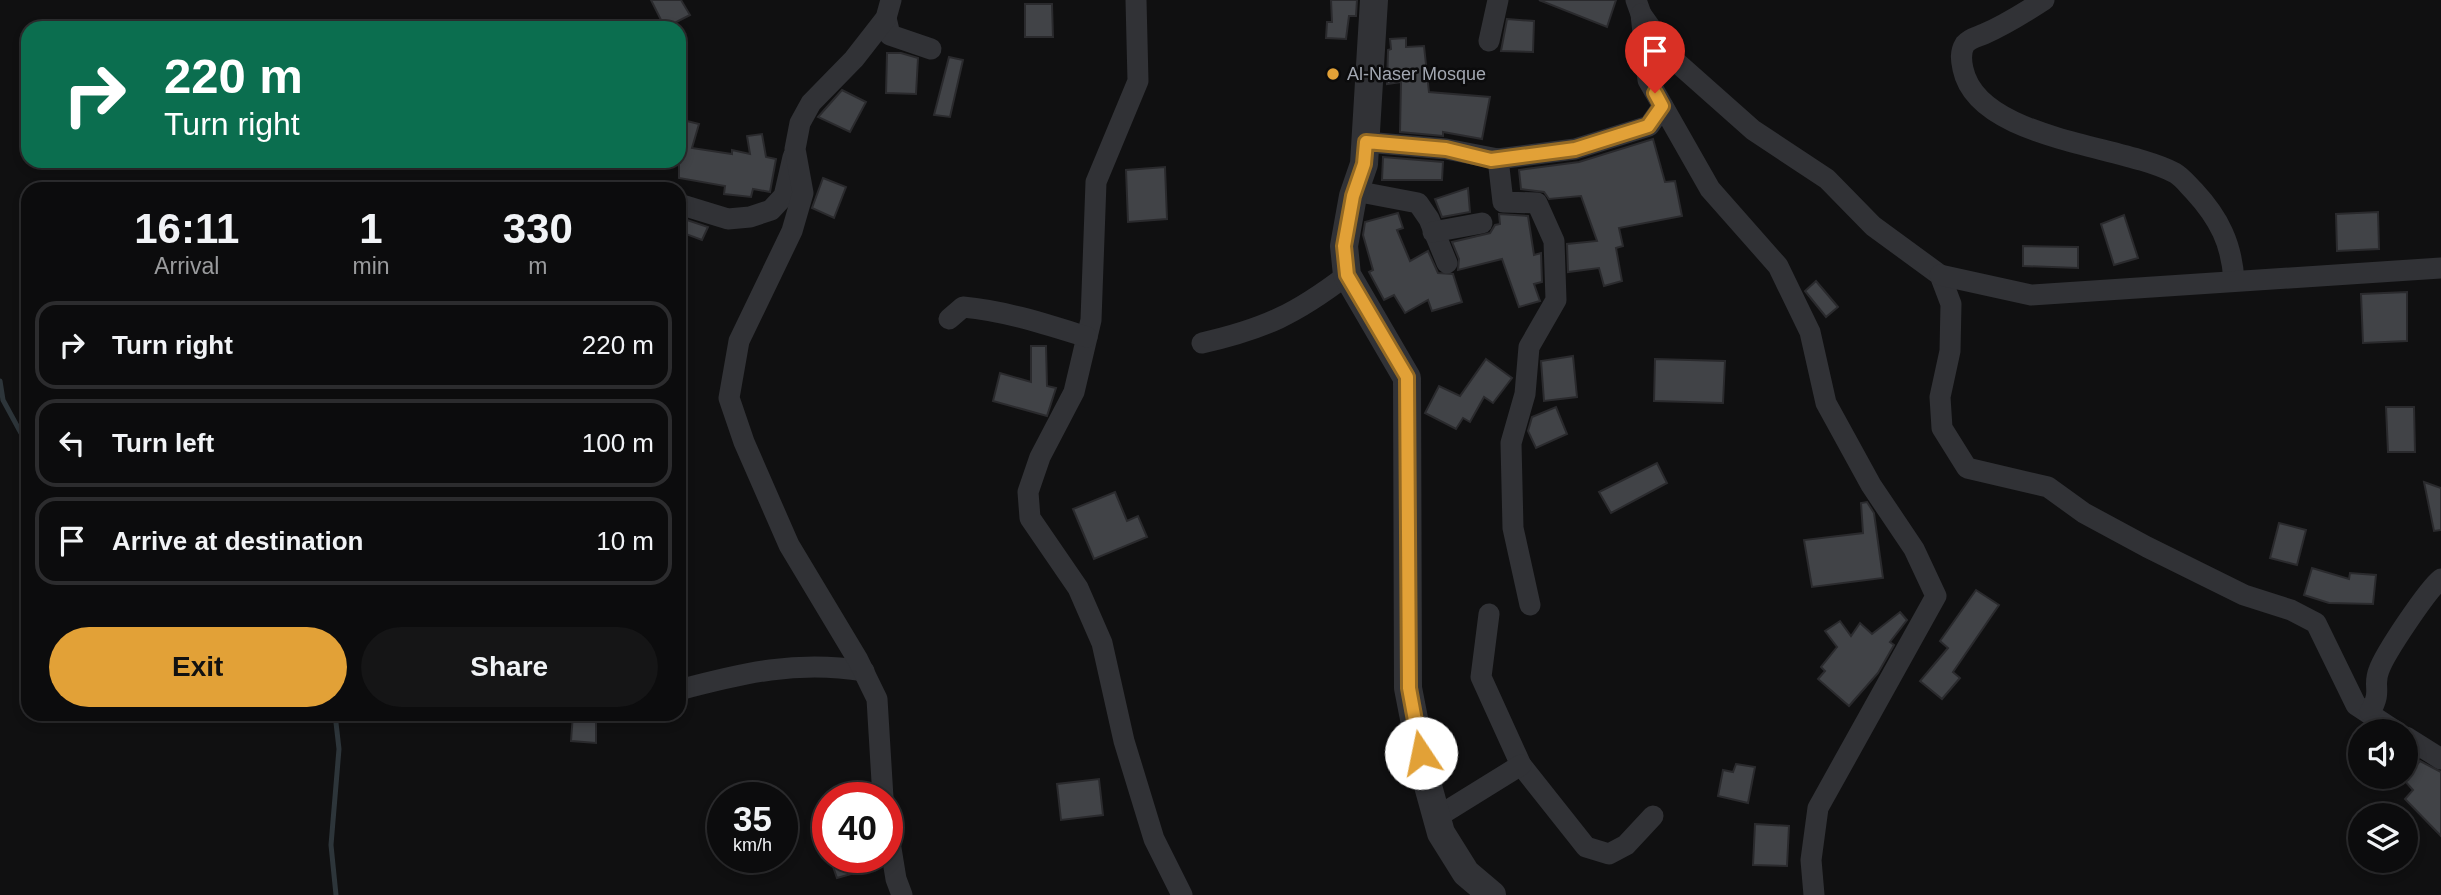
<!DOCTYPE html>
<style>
body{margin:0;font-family:Helvetica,sans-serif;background:#151516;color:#f1f3f6;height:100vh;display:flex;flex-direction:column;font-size:26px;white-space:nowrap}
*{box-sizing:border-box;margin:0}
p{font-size:23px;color:#9a9b9d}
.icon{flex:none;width:38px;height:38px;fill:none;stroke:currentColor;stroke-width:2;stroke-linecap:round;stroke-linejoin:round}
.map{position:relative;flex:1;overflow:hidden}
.side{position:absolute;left:21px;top:182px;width:665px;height:539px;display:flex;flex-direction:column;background:#0c0c0d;border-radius:21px;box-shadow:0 4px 10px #0003,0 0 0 2px #2c2c2e}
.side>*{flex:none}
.guide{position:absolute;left:21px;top:21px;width:665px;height:147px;border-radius:21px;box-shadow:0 4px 10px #0003,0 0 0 2px #2c2c2e;background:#0b6e4f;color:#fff;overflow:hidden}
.controls{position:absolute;left:2348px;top:719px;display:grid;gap:14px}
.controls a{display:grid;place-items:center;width:70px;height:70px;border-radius:50%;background:#0c0c0d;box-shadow:0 4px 10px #0003,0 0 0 2px #2c2c2e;font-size:35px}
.speed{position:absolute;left:707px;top:782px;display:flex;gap:14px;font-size:35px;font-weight:700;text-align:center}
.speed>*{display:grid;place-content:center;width:91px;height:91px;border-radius:50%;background:#0c0c0d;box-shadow:0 4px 10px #0003,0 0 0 2px #2c2c2e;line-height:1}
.speed small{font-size:18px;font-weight:400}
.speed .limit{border:10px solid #d22;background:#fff;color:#111}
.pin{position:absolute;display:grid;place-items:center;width:60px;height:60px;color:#fff;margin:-72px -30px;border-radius:50% 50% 50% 0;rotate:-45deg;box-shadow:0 0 7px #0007}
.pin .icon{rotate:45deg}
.me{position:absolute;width:77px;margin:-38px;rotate:349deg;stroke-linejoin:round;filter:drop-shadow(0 0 5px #0008)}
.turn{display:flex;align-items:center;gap:24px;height:147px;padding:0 28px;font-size:32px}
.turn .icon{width:91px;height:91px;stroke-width:2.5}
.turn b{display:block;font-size:49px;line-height:60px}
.eta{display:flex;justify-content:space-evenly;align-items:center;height:119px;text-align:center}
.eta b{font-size:42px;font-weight:800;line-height:49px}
.action{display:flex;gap:14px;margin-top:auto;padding:14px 28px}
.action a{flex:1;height:80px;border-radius:42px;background:#e2a137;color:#111;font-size:28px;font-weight:800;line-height:80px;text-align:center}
.action a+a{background:#151516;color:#f1f3f6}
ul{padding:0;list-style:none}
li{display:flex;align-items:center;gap:21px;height:88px;margin:0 14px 10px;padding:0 14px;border:4px solid #2c2c2e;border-radius:21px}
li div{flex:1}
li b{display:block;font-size:26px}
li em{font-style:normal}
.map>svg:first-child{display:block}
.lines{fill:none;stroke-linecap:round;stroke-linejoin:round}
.stream{stroke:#2d353a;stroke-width:5}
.building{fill:#414347;stroke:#2a2a2d;stroke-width:2}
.minor{stroke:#313236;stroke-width:21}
.tertiary{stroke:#313236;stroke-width:28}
.route-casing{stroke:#936924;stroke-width:18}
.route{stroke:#e2a137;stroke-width:12}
.poi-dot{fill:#e2a137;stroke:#0b0b0c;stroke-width:2.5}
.labels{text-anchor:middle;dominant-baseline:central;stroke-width:5;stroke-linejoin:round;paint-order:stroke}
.poi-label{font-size:18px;fill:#a2a7b1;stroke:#0b0b0c;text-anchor:start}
</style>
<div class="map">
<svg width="2441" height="895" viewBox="0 0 2441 895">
<rect width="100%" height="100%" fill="#101011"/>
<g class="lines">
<g class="stream">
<path d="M0,381L3,400L28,446"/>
<path d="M335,714L339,749L331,845L336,895"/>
</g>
</g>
<g class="building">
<path d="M651,0H681L690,15L665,28Z"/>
<path d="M1331,0H1357L1356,16H1349L1346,39L1326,38L1327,22H1332Z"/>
<path d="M1539,0H1616L1607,27Z"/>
<path d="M1025,4H1052L1053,37H1025Z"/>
<path d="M1507,19L1534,21L1533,52L1501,51Z"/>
<path d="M1406,38V47L1424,46L1429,92L1490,97L1482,139L1443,132V136L1400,132L1401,82L1387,84L1388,50L1391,49L1390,39Z"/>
<path d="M887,53H901L918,58L916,94L886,93Z"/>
<path d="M949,57L963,60L950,117L934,115Z"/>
<path d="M842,90L866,102L850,132L818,117Z"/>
<path d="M679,119L699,124L692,148L732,154V150L750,154L747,136L762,134L766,157L776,159L770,192L753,189L751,197L724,194L725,186L679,178Z"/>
<path d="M1653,139L1665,182L1675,181L1682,216L1619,228L1623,246L1616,248L1622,281L1604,286L1599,268L1568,272L1567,244L1597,241L1581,196L1549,199L1544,192L1521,189L1519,170L1579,162Z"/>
<path d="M1383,157L1443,162L1442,180H1382Z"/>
<path d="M1165,167L1167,219L1128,222L1126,170Z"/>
<path d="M823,178L846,187L834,218L812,208Z"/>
<path d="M1468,188L1470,212L1442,217L1435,199Z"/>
<path d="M2378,212L2379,249L2337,251L2336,214Z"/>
<path d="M1398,213L1403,228L1397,230L1410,261L1428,251L1438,273L1453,274L1462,302L1432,311L1428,300L1405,313L1394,295L1384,300L1369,272L1373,270L1363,235L1365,222Z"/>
<path d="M1499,214L1528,216L1534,255L1541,253L1542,282L1534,284L1540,301L1519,307L1502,259L1458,270L1459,259L1452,242L1490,233L1495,225L1500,224Z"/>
<path d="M2124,215L2138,258L2114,265L2101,224Z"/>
<path d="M687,220L708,227L702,240L683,233Z"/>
<path d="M2023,246L2078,247V268L2023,266Z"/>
<path d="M1816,281L1838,307L1826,317L1805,291Z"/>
<path d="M2407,292V341L2363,343L2361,294Z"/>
<path d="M1031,346H1046L1047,386L1056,388L1047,416L993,401L1000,373L1031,382Z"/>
<path d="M1573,356L1577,397L1544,401L1541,361Z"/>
<path d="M1486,359L1512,378L1493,403L1484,397L1470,422L1463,418L1456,429L1425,413L1439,386L1460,396Z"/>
<path d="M1655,359L1725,361L1723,403L1654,401Z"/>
<path d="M1556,407L1567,434L1536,448L1528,431L1532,417Z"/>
<path d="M2386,407H2414L2415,452H2388Z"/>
<path d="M1657,463L1667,483L1611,513L1599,492Z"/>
<path d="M2424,482L2441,488V530L2434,531Z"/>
<path d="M1115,492L1127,521L1138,516L1147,537L1094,559L1073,509Z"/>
<path d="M1867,502L1874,513L1883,578L1812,587L1804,540L1863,533L1861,503Z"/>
<path d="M2279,523L2306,530L2297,565L2270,558Z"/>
<path d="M2312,568L2349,579L2350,573L2376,575L2373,604L2329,603L2304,595Z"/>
<path d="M1976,590L1999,605L1953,672L1960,678L1942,699L1920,681L1948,648L1940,641Z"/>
<path d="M1900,612L1907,620L1890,642L1894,645L1878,673L1849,706L1818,679L1825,671L1821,667L1837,647L1825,631L1840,621L1851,636L1860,623L1872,634Z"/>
<path d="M573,714H596V743L571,741Z"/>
<path d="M2420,761L2441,772V836L2405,799L2413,790L2404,780Z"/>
<path d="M1736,764L1755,767L1748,803L1718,796L1723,770L1733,772Z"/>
<path d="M1099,779L1103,815L1061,820L1057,784Z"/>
<path d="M1755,824L1789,826L1787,866L1753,865Z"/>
<path d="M830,858H862L865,870L837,878Z"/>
</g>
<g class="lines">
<g class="minor">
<path d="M1136,0L1138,81L1096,182L1091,320L1074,392L1040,457L1028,492L1030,518L1078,588L1102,643L1124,741L1154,839L1182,895"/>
<path d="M1636,0L1641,14L1648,80L1710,189L1778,266L1810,332L1826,403L1871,485L1914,549L1936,596L1818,808L1811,860L1814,895"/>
<path d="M2044,0C2024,13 2005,25 1984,34C1977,37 1970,38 1965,44C1960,52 1961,60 1963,69C1978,140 2120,144 2175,173C2182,177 2188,185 2194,191C2219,218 2232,244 2234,281"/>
<path d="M1641,14L1673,59L1753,130L1827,179L1873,226L1940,275L1951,304L1950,351L1940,397L1942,428L1967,468L2048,487L2084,513L2147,547L2244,595L2291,610L2316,623L2356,705L2397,732"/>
<path d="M886,18L890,35L931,49"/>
<path d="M1489,41L1498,0"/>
<path d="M1366,142L1446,149L1498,159L1575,149L1649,126L1663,106"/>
<path d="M1498,159L1503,202L1537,203L1554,241L1556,300L1529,347L1525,394L1511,443L1513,528L1530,605"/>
<path d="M1355,191L1418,203L1429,219L1447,263"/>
<path d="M679,204L728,219L750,217L771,210L784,196L793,157"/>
<path d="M1433,232L1482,223"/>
<path d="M1940,275L2031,295L2441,268"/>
<path d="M949,319L963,307C1006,311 1045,324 1087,337"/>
<path d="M1202,343C1264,329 1296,314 1347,275"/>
<path d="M1489,614L1481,677L1521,765L1586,847L1609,854L1626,845L1653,816"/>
<path d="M679,690C743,673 797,660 864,671"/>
<path d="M2370,712C2383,690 2372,687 2379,670C2385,653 2428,589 2441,579"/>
<path d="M2406,737L2441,759"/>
<path d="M883,798L877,699L858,660L789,545L744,442L729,398L739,341L792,231L803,193L795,149L800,123L811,103L854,59L886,18L891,0"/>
<path d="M1437,817L1521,765"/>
<path d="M887,824L896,879L902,895"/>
</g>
<path class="tertiary" d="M1374,0L1364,164L1353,196L1344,246L1347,275L1407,378L1408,688L1425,775L1441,833L1466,873L1492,895"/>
</g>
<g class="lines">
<defs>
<path id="route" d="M1421,753L1409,688L1407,377L1347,275L1344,246L1353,196L1364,164L1366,142L1446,149L1491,160L1575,149L1648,126L1662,106L1655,93"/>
</defs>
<use href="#route" class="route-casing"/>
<use href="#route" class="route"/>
</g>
<circle class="poi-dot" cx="1333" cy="74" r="7"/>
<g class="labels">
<g class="poi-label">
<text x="1347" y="74">Al-Naser Mosque</text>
</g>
</g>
</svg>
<div class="controls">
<a><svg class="icon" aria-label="sound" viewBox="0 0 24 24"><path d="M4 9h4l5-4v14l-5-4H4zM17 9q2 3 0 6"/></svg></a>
<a><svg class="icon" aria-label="layers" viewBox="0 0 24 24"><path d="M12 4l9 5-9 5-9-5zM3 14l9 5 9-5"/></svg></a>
</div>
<div class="speed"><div>35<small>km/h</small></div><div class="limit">40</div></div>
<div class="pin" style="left:1655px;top:93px;background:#d93025"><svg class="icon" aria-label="arrive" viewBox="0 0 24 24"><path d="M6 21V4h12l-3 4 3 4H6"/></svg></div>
<svg class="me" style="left:1421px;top:753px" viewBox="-20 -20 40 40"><circle r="19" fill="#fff"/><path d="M0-13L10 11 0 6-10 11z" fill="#e2a137"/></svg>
<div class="guide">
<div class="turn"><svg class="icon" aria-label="right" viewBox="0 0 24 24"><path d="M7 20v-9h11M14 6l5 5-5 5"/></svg><div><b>220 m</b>Turn right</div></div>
</div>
<section class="side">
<div class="eta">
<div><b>16:11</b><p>Arrival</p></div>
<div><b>1</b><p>min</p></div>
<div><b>330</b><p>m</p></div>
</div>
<ul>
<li><svg class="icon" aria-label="right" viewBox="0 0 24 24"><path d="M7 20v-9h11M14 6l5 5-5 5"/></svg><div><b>Turn right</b></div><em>220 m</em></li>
<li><svg class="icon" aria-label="left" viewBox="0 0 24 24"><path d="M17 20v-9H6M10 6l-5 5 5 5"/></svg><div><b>Turn left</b></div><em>100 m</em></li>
<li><svg class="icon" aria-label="arrive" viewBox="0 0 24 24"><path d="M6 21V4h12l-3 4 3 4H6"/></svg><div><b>Arrive at destination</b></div><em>10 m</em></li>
</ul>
<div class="action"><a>Exit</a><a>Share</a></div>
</section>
</div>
